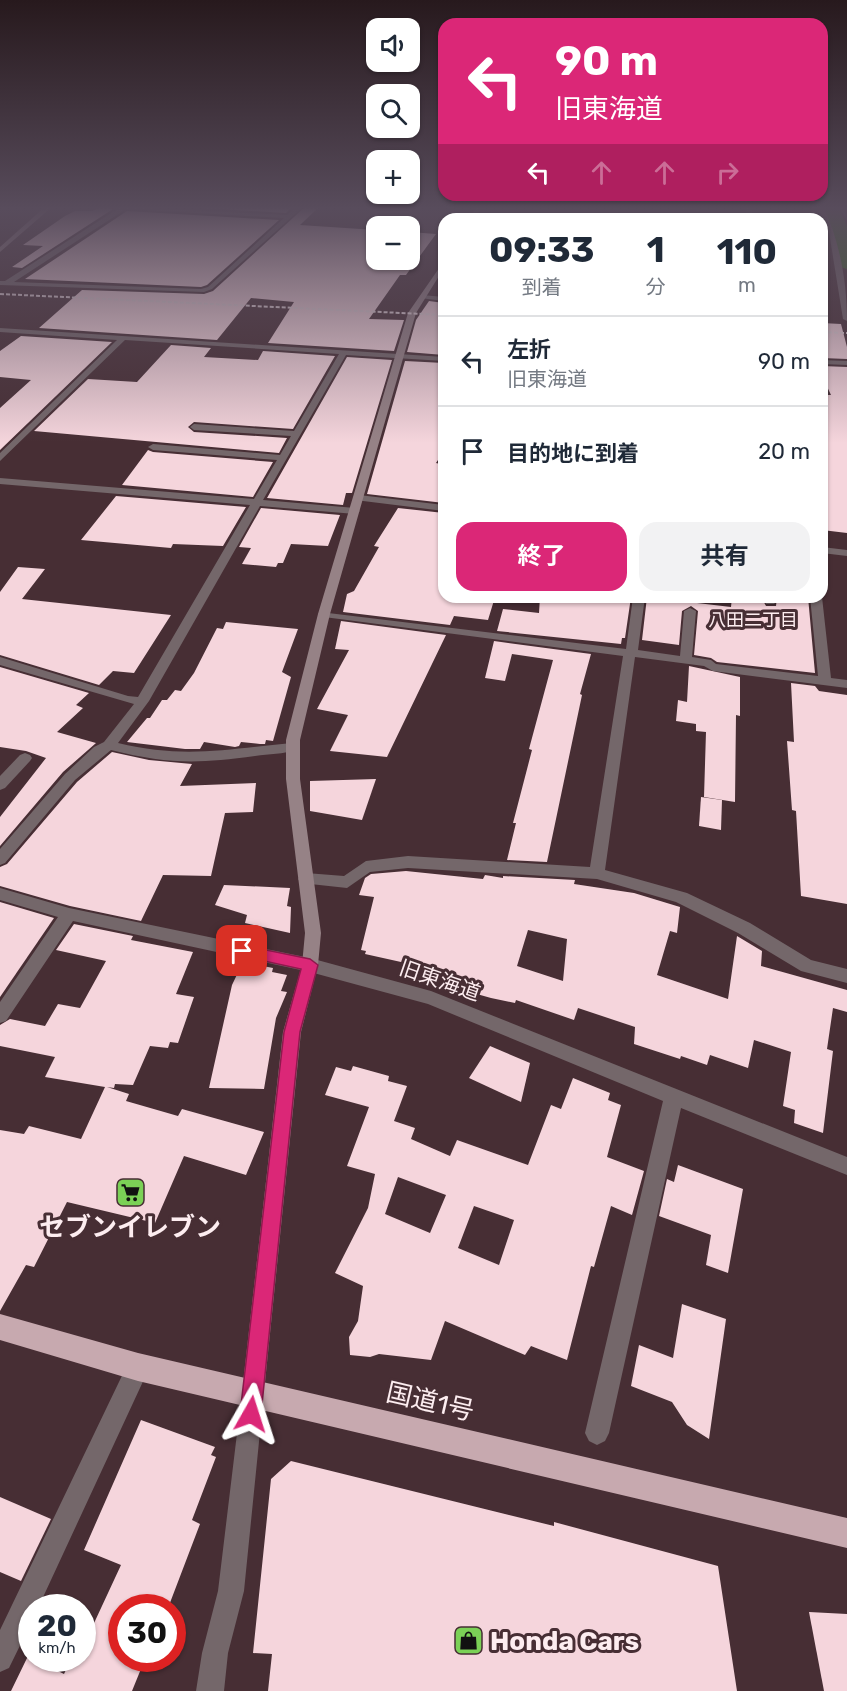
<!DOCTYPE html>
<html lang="ja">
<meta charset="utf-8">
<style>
body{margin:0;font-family:Rubik,"Noto Sans JP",sans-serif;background:#f2f2f3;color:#1f2937;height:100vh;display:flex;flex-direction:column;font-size:22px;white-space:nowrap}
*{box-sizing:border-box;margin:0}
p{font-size:20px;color:#747a83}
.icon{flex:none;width:33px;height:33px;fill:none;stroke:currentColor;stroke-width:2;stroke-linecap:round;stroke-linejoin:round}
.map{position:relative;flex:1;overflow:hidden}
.side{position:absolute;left:438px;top:213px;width:390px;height:390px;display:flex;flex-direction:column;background:#fff;border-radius:18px;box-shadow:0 2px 4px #0004}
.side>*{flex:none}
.hud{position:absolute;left:438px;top:18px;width:390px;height:183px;border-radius:18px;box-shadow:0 2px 4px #0004;background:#db2777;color:#fff;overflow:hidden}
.fabs{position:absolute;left:366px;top:18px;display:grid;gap:12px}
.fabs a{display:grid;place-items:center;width:54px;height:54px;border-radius:12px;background:#fff;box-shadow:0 2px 4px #0004;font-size:30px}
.speed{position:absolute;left:18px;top:1594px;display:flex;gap:12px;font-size:30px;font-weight:700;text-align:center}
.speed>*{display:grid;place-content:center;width:78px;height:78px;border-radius:50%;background:#fff;box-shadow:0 2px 4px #0004;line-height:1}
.speed small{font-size:15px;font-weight:400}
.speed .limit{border:9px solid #d22;background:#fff;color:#111}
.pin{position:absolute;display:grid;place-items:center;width:51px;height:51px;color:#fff;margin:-26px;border-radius:12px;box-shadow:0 3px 9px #0006}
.me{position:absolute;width:66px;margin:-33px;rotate:6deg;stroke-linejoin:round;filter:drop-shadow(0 0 4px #0008)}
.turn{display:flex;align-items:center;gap:21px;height:126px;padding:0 18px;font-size:27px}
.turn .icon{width:78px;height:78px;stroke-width:2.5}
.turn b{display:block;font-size:42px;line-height:51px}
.lanes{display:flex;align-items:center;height:57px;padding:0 18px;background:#0003;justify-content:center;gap:30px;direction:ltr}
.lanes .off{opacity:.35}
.eta{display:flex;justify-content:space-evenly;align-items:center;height:102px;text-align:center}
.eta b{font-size:36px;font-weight:700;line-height:42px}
.button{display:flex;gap:12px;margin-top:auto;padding:12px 18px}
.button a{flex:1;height:69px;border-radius:18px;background:#db2777;color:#fff;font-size:24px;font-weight:700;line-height:69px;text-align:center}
.button a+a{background:#f2f2f3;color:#1f2937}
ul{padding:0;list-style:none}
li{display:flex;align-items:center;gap:18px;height:90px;padding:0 18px;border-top:2px solid #e0e1e3}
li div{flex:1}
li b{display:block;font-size:22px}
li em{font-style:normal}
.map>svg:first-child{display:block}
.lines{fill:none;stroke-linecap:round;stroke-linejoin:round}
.river{fill:#3a6d24;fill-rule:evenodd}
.building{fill:#f5d5dc;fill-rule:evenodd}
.street{fill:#74676a;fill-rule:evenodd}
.secondary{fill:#968286;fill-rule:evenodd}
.highway{fill:#c7a9af;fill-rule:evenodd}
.rail{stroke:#ead9dd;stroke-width:2;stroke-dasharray:4 2;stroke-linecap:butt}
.route{fill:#db2777;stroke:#8e194d;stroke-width:1.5}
.labels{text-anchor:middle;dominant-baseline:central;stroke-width:6;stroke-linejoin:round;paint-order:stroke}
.far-neighbourhood-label{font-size:18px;fill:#fdedf0;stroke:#472e34}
.street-label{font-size:21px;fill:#fdedf0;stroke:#472e34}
.near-poi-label{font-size:26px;font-weight:bold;fill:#fdedf0;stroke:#472e34}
.near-street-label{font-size:26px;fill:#fdedf0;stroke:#472e34}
</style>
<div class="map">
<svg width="847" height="1691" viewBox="0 0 847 1691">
<rect width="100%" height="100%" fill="#472e34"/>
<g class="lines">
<path class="river" d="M820,206H838L847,226V269L840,267L832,237Z"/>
</g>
<g class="building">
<path d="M170,206H293L286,213Z"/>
<path d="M306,206H320L300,225L376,230V260H410V232L436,234L406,275H400L369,319L404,320L394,351L268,343L294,302L251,298L217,340L39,328L82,290L204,294L213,291Z"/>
<path d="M99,207L113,209L22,268L12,267L43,246L23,245L65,216L75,211H93Z"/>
<path d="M127,211L279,220L207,285L201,287L25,279Z"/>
<path d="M429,301L444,303V355L407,352L416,320Z"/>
<path d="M822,323L841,324L847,347V359L822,358Z"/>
<path d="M21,336L112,342L0,450V408L31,380L0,377V351Z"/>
<path d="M171,345L211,348L204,357L258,360L263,351L335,356L293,429L194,422L188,427L194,432L287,438L279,453L34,431L88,379L137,382Z"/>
<path d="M347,357L392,360L352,493H346L343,505L267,498Z"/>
<path d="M405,361L444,363V451L436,463L444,465V503L367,494Z"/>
<path d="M822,366L847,367V533L822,530V395H831L822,376Z"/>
<path d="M148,450L153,452L273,462L253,497L122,485Z"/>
<path d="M116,496L246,507L223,546L173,544L171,548L81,540Z"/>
<path d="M261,508L340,515L328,546L291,544L283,563H278L276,567L242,564L251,548L239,547Z"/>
<path d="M398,508L444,513V597H495L488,620L454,616L450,625L343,612L347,594L354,591L379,547L374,546Z"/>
<path d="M18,567L45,569L22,599L171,615L134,673L113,671L99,685L0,655V592Z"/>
<path d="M540,597H631L625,638H622L621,644L497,631L503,609L539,613Z"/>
<path d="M647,597H681L680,601L731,607L732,597H761L766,606H776L777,597H808L815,673L717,662L711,658L694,655L698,611L691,606L682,611L679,645L642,640Z"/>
<path d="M341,621L446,635L387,757L330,751L348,715L317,709L349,650L335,649Z"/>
<path d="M226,622L298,629L282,672L291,677L273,741L266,740L265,744H260L241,742L239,746L235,747L204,742L200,749H185L127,742L147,718H150L162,700H167L175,690L181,691L194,673L217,628L223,629Z"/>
<path d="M494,641L591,654L580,694L582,695L547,862L507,860L516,823H513L532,750L529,749L553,660L512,654L505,681L485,678Z"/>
<path d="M689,666L740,677V716L736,715L735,802L704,797L706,732L696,731V724L676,721L678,700L687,702Z"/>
<path d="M0,667L89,693L76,705L83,708L57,732L96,743L63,772L0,846V817L46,758L26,751L0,747Z"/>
<path d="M791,683L815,686L819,691L847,695V904L801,896L796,811L792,810L787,741L794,742Z"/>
<path d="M112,752L149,760L192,764L180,786L256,783L253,812L225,813L211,876L163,875L141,921L70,906L0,886V867L7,864L77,782Z"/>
<path d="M376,779L362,820L310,811V781Z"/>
<path d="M701,797L722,800L721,830L699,826Z"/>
<path d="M406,871L483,879L485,875L503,878V876L575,880L574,884L634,893L680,907L677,933L670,931L657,975L728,999L737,936L762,951L761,966L847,990V1012L833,1008L827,1049L833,1051L823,1133L794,1123L795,1110L783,1106L791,1052L754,1040L748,1068L710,1055L707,1065L681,1056L680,1059L634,1044L635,1027L578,1008L574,1020L516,1000L515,1003L491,998L459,989L462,978L455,974L365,954L366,951L361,950L374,897L359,895L365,878L371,874ZM528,930L567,939L563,981L517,966Z"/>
<path d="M224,885L290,888L287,906L291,907L290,933L245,923L247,915L215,905Z"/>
<path d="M0,902L54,918L0,997Z"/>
<path d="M74,924L133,936L131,940L193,952L176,994L194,997L178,1043L170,1042L168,1048L150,1046L133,1085L115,1084L114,1088L107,1087L129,1094L126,1101L178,1116L182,1109L264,1132L246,1175L184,1156L155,1223L67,1202L34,1267L26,1265L0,1311V1130L24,1134L29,1126L81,1139L105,1087L45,1077L55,1057L0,1046V1025L10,1019L45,1026L58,1004L80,1008L106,961L56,950Z"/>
<path d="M243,962L273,968L272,972L287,975L281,991L287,992L276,1018L264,1089L209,1088L232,985Z"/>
<path d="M490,1046L530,1063L521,1102L469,1078Z"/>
<path d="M353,1066L389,1076L388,1081L407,1086L394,1121L415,1128L411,1139L450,1156L457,1140L528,1165L551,1105L561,1109L573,1078L610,1093L608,1100L621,1105L607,1157L644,1171L632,1215L611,1206L594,1267L591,1266L567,1360L531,1346L525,1355L445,1321L431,1360L379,1354L370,1357L350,1355L349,1337L358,1321L363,1286L335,1273L368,1208L375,1174L347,1166L369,1107L325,1095L336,1067L351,1071ZM398,1177L446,1195L430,1233L385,1214ZM474,1206L514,1220L499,1265L458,1248Z"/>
<path d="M678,1165L743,1189L728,1273L706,1265L711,1235L659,1216L667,1179L674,1182Z"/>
<path d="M682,1304L726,1319L709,1439L687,1425L672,1402L631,1386L639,1345L673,1358Z"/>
<path d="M141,1420L215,1447L211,1455L216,1457L192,1520L200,1524L168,1608H122V1659H145L132,1691H11L28,1656L64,1674L71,1659H82V1649L121,1565L84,1550Z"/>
<path d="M291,1461L554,1526V1522L718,1566L737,1691H268L272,1654L253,1653L271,1479Z"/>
<path d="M0,1497L51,1519L21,1581L0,1572Z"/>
<path d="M809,1612L847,1614V1691H824Z"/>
</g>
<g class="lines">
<g class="street">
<path d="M108,206L287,215L297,206H304L212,289L204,292L0,285V281H5L119,208ZM126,209L284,218L208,287L201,289L14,282Z"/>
<path d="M656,206L702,209L699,211Z"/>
<rect x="746" y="206" width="6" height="13"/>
<path d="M817,206H823C840,242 847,282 847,321L843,319L829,232Z"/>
<path d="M838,206H844L847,220Z"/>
<path d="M422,295L444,297V301L420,298Z"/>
<path d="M0,328L444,357V361L346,355L263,500L355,508L360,511L355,514L260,506L149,701L118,743C184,759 227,749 292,743L299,747L297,750C283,754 269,754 255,756C197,764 167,764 111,750L75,780L5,863L0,865V849L65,774L94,747L104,742L134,704L0,665V657L128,696L138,697L250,505L0,484V478L254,499L277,460L153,450L148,447L153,444L280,455L291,436L194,430L190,427L194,424L294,431L339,354L125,340L0,461V453L117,340L0,332Z"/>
<path d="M822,360L847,361V365L822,364Z"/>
<path d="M359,495L444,505V511L355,500V496Z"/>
<path d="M822,547L847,550V556L822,553Z"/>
<path d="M633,597H645L638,650L680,656L684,611L690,608L696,611L692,657L711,660L716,664L818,676L810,597H822L831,678L847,680V688L713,671L704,666L635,657L605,870L687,893L750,923L811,960L847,969V983L801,971L738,933L676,902L597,879L408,868L370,872L347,888L301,883L298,879L301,875L306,873L344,876L366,861L408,856L590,867L623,656L324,617L318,614L320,612L626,649Z"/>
<path d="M763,597H775L776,602L774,604H766Z"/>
<path d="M25,753L30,755L32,758L30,761L5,788L0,790V776L20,755Z"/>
<path d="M0,888L69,908L310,958L431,991L847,1157V1175L681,1108L609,1433L605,1441L597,1445L589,1441L585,1433L663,1101L428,1004L310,972L73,921L6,1021L0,1023V1002L58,917L0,900Z"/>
<path d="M138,1356L146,1359L149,1367L146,1375L38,1608H32V1621L9,1668L0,1672V1630L130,1359Z"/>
<path d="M253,1381L261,1384L264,1392L244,1591L228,1653L224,1691H196L202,1653L218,1591L242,1392L245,1384Z"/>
</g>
<g class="secondary">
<path d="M46,206H53L0,252V247Z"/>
<path d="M477,206H483L475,219H469Z"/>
<path d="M444,261V268L416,313L330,614L300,740V779L321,933L318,965L301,1032L264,1392L261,1400L253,1403L245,1400L242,1392L283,1032L302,965L305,933L286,779V740L318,614L408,313Z"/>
</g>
<path class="highway" d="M0,1314L138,1353L847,1518V1548L138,1381L0,1340Z"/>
<g class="rail">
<path d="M0,294L444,315"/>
<path d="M822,332L847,333"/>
</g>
</g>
<linearGradient id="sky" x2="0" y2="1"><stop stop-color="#27191d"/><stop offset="0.47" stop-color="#584c5c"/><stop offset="1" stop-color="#584c5c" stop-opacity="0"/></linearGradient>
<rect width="847" height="443" fill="url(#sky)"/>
<path class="route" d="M242,945L310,959L318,965L300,1032L261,1414L258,1422L251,1425L243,1422L240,1414L284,1032L301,969L237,955L235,951L237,947Z"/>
<defs>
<symbol id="supermarket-square" viewBox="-11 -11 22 22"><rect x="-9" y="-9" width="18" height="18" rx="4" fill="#7bd156" stroke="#472e34"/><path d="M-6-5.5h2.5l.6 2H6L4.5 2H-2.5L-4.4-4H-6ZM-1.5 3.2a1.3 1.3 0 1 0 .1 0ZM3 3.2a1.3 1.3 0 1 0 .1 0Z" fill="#111"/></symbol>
<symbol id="shop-square" viewBox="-11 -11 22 22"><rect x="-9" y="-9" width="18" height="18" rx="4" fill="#7bd156" stroke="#472e34"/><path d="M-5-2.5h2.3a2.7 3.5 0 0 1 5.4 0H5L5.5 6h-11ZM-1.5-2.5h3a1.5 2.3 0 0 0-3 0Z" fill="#111"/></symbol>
</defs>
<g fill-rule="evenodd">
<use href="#supermarket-square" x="114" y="1176" width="33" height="33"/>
<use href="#shop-square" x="452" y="1624" width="33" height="33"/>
</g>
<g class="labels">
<g class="far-neighbourhood-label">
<text x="753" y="620">八田二丁目</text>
</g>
<g class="street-label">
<text transform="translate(440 980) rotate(19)">旧東海道</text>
</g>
<g class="near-poi-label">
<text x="130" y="1227">セブンイレブン</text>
<text x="490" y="1641" text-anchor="start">Honda Cars</text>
</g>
<g class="near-street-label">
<text transform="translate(430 1402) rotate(13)">国道1号</text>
</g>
</g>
</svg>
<div class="fabs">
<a><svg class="icon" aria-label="sound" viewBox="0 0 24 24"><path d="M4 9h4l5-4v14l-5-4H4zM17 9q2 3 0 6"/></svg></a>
<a><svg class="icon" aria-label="search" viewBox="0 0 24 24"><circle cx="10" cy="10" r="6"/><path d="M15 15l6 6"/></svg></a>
<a>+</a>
<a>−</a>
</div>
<div class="speed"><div>20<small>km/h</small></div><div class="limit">30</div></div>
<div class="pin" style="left:242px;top:951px;background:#d93025"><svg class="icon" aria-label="arrive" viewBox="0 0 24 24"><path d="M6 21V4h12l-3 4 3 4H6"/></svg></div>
<svg class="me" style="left:251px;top:1414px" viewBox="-20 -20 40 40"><path d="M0-17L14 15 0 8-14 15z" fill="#db2777" stroke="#fff" stroke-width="4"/></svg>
<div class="hud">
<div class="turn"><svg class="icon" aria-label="left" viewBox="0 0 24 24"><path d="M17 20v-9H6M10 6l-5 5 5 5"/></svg><div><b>90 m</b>旧東海道</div></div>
<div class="lanes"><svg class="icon" aria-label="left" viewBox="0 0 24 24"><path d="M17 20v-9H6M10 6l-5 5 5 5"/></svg><svg class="icon off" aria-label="ahead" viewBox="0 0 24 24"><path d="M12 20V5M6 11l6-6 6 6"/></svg><svg class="icon off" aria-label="ahead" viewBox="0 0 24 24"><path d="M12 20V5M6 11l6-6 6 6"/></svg><svg class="icon off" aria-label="right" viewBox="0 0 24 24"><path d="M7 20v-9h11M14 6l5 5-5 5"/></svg></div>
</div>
<section class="side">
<div class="eta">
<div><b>09:33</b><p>到着</p></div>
<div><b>1</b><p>分</p></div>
<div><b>110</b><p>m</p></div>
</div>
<ul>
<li><svg class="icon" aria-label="left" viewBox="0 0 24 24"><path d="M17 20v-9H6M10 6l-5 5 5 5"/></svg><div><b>左折</b><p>旧東海道</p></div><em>90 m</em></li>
<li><svg class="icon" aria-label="arrive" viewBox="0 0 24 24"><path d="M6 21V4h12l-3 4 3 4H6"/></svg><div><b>目的地に到着</b></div><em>20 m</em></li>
</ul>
<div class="button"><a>終了</a><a>共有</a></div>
</section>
</div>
